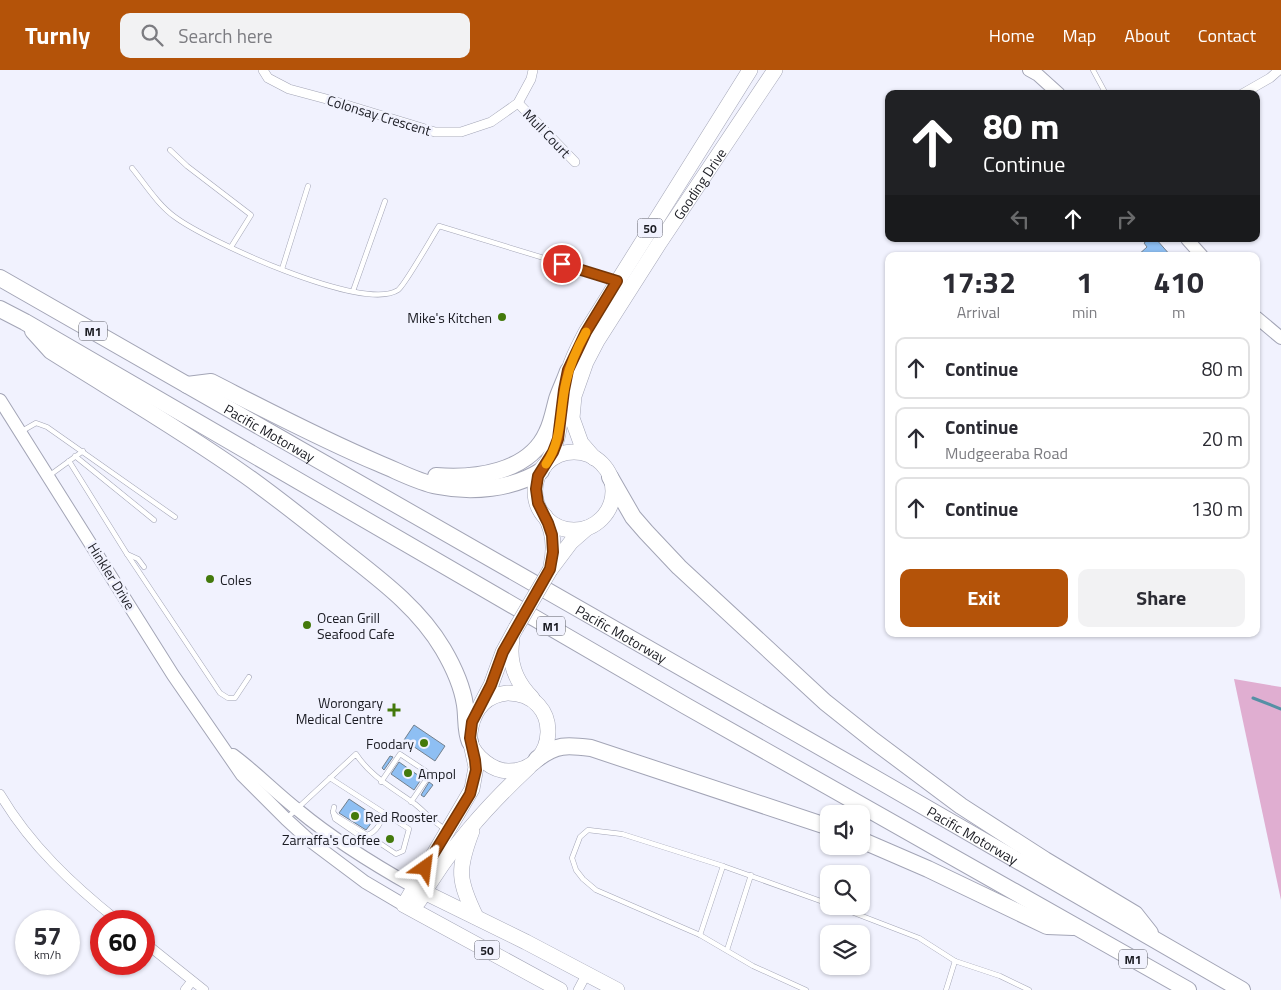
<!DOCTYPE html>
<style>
body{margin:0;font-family:"Titillium Web",sans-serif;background:#f2f2f3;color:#2b2b33;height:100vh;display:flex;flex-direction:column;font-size:19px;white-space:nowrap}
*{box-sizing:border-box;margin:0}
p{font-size:16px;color:#7c7c81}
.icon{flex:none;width:28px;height:28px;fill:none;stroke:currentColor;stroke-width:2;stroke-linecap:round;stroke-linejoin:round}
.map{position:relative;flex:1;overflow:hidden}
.drawer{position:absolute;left:885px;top:182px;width:375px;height:385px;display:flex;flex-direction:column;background:#fff;border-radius:10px;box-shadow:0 1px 4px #0004}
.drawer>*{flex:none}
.top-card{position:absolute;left:885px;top:20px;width:375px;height:152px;border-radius:10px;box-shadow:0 1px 4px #0004;background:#202124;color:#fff;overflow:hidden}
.fabs{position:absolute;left:820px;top:735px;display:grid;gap:10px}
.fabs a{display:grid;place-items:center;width:50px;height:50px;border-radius:10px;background:#fff;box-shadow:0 1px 4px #0004;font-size:25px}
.speed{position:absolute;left:15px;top:840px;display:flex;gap:10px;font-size:25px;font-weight:700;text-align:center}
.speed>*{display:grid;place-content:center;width:65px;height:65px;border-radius:50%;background:#fff;box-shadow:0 1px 4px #0004;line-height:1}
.speed small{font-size:12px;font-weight:400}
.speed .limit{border:8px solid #d22;background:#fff;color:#111}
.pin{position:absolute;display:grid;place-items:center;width:42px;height:42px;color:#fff;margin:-21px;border:2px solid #fff;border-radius:50%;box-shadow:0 1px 5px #0007}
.me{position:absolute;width:55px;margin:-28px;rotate:31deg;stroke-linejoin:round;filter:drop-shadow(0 0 4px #0008)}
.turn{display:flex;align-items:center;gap:18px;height:105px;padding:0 15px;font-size:22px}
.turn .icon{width:65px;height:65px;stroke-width:2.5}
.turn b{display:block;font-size:35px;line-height:42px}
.lanes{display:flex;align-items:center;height:48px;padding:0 15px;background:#0003;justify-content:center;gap:25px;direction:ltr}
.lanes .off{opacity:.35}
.eta{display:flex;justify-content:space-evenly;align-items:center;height:85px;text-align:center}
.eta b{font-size:30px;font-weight:700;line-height:35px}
.cta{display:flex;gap:10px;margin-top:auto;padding:10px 15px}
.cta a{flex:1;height:58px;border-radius:10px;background:#b45309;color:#fff;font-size:20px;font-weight:700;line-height:58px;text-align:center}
.cta a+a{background:#f2f2f3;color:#2b2b33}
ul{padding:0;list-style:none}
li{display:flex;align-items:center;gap:15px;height:62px;margin:0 10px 8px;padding:0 5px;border:2px solid #e1e1e2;border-radius:10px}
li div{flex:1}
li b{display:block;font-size:19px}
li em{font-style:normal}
header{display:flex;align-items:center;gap:30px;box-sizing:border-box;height:70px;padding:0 25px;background:#b45309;color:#fff}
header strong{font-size:24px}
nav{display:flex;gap:28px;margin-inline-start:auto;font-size:18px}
.search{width:350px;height:45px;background:#f2f2f3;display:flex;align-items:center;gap:12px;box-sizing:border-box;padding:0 18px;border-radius:10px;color:#7c7c81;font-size:19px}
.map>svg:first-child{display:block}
.green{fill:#e0aed1}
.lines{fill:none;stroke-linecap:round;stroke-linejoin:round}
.stream{stroke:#5590a5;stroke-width:3}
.building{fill:#8ebff3;stroke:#73808d}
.lane-casing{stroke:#a3a5b6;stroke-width:5.5}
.street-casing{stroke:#a3a5b6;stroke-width:10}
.secondary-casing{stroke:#a3a5b6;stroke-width:14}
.primary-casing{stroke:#a3a5b6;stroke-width:16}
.highway-casing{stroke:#a3a5b6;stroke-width:18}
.lane{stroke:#fff;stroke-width:4.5}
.street{stroke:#fff;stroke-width:9}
.secondary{stroke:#fff;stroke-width:12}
.primary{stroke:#fff;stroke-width:15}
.highway{stroke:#fff;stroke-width:16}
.primary-bridge-casing{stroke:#a3a5b6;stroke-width:16;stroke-linecap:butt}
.primary-bridge{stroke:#fff;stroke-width:15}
.route-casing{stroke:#753606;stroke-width:12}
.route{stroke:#b45309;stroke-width:9}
.slow{stroke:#f59e0b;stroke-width:9}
.poi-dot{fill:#43790b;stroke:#f1f2fe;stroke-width:2}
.labels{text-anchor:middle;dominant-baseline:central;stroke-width:5;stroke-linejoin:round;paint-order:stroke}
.shield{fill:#f1f2fe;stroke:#5b5c65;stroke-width:1}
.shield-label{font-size:12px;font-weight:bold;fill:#1b1c23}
.street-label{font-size:14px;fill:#1b1c23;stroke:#f1f2fe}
.poi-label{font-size:14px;fill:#1b1c23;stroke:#f1f2fe;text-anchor:end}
</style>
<header>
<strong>Turnly</strong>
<div class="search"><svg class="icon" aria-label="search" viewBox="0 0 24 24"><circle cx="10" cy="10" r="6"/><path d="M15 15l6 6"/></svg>Search here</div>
<nav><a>Home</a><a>Map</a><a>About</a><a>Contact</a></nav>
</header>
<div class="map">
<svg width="1281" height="920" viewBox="0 0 1281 920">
<rect width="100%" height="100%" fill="#f1f2fe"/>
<path class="green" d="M1234,609L1281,617V830Z"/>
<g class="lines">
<path class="stream" d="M1253,628L1281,639"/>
</g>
<g class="building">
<path d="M1149,169H1156L1171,186H1137L1147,177L1144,173Z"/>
<path d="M414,655L445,676L435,691L404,670Z"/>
<path d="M390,686L393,687L384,700L382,698Z"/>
<path d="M399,692L422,708L414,720L391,704Z"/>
<path d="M429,712L433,715L424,727L421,725Z"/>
<path d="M349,729L376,747L366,760L339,743Z"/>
</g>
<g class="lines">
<defs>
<g id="lane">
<path d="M1093,0L1106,24"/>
<path d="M170,80L187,96L251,145L231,177"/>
<path d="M132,98C145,114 158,135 175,147C207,171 364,243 398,220C405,215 432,167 439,156L616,210"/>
<path d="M282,199L308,116"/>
<path d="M353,221L385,131"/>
<path d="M22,361L36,353L47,357L175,447"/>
<path d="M75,386L154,450"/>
<path d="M69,391L127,484L138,489L144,497"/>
<path d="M50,405L83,381"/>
<path d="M127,484L220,623L228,628H235L249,607"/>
<path d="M330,708L409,759L403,781L396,784L375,770L364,769L335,749L333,742"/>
<path d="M381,712L400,684L430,704L411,732"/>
<path d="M334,737L333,742L336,746L367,765C377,762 381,752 384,743"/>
<path d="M287,748L356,684C371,707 393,718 415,734C425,742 433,752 445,759"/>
<path d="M836,836L919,868L955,891L1000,906L1029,920"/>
<path d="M700,865L723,796"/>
<path d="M727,880L751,805"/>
<path d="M806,920L753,896L700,865L596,820L583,809L576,800L572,788L580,767L588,760L622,764L723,796L829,834"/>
<path d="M946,920L955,891"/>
</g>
<g id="street">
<path d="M263,0L268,8L289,19L330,30L435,62H461L491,52L518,33L531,9L533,0"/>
<path d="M1242,24L1270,8L1279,0"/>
<path d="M518,33L575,92"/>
<path d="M0,724C30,775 73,815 118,851"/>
<path d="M144,872L204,920"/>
<path d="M185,920L192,911"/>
<path d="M578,920L587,903"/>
</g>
<g id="secondary">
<path d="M1029,0L1038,5L1059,24"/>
<path d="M1187,169L1202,186"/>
<path d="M1256,247L1281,268"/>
<path d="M0,330L173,605L242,705L286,749L309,770L365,812L404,835"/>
<path d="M233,685C256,702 275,722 298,740C334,770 373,794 414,817"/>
</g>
<g id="primary">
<circle cx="574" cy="421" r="39"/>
<path id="s1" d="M594,388L581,373L572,348L574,326L586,292L597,271L660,172L775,0"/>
<path d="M544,397C563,370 559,344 565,314C569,295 577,279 586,262L750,0"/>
<path d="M545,446C554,462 555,478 551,496"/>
<path d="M550,500L571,472L587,458"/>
<path d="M512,570C508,593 516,612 532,628"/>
<path d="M507,623C564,623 559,702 508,701C493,701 475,687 470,672C469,667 470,662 471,657C475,638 487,625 507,623Z"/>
<path d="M481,634L491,615L503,582L516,558"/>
<path d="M471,674L476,697L472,719L404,835L560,920"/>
<path d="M472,761C457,800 458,810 476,847"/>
<path d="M414,817L526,872L617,920"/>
<path d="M419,831C449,779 485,738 529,697"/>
</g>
<g id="highway">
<path id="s2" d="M0,208L871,706L1242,920"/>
<path d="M0,239L25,252L686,636L1188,920"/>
<path d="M33,261L51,281C116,322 183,361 245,405C276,427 306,451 335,474C375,506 417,535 443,579C453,596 462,615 465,635C467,648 465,661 470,672"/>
<path d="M187,315L211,312C266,340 321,369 378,393C398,401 417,412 438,416C472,423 512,419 541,401"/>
<path d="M436,406C474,409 529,403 547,362C552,352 554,340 557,329C560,320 565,310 568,301"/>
<path d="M610,407L633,447L646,462L679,497L825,632L874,671L961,736L1045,790L1135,844L1150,863"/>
<path d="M537,689C556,674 567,675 591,678L829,757"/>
<path d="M861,770L928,799L1047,856L1073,857"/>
</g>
</defs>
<use href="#lane" class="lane-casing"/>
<use href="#street" class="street-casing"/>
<use href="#secondary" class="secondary-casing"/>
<use href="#primary" class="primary-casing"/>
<use href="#highway" class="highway-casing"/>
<use href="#lane" class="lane"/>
<use href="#street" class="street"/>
<use href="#secondary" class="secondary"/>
<use href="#primary" class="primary"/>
<use href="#highway" class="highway"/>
<defs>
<path id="primary-bridge" d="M516,558L550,500"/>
</defs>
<use href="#primary-bridge" class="primary-bridge-casing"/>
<use href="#primary-bridge" class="primary-bridge"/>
</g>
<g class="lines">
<defs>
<path id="route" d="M425,798L470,724L476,700L475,690L470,668L472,652L491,615L503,582L550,499L553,482L552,465L548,453L538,433L536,419L538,406L553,382L558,369L564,320L568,300L586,262L617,211L562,194"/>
</defs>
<use href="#route" class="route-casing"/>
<use href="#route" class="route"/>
<path class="slow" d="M546,394C563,369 559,341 566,312C570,294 577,278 586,262"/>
</g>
<g class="poi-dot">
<circle cx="502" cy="247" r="5"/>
<circle cx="210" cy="509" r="5"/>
<circle cx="307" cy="555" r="5"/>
<path d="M391.5 632.5h5v5h5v5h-5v5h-5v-5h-5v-5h5z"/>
<circle cx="424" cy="673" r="5"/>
<circle cx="408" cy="703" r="5"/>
<circle cx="355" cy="746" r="5"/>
<circle cx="390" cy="769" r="5"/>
</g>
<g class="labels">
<g class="shield">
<rect x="637.5" y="148.5" width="25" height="19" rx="4"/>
<rect x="79" y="251.5" width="28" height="19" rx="4"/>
<rect x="537" y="546.5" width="28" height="19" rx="4"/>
<rect x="474.5" y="870.5" width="25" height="19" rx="4"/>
<rect x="1119" y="879.5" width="28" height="19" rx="4"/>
</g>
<g class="shield-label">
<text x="650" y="158">50</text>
<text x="93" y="261">M1</text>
<text x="551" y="556">M1</text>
<text x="487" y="880">50</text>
<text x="1133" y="889">M1</text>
</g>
<g class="street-label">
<text transform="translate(379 45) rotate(17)">Colonsay Crescent</text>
<text transform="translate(547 63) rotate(46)">Mull Court</text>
<text stroke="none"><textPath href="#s1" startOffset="316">Gooding Drive</textPath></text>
<text stroke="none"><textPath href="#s2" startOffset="311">Pacific Motorway</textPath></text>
<text transform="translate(112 506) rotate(58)">Hinkler Drive</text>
<text stroke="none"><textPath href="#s2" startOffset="716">Pacific Motorway</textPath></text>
<text stroke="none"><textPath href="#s2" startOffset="1121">Pacific Motorway</textPath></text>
</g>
<g class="poi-label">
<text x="492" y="247">Mike's Kitchen</text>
<text x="220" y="509" text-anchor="start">Coles</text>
<text x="317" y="547" text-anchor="start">Ocean Grill<tspan x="317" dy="16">Seafood Cafe</tspan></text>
<text x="383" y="632">Worongary<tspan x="383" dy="16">Medical Centre</tspan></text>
<text x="414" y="673">Foodary</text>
<text x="418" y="703" text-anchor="start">Ampol</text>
<text x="365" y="746" text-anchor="start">Red Rooster</text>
<text x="380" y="769">Zarraffa's Coffee</text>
</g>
</g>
</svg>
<div class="fabs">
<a><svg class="icon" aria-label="sound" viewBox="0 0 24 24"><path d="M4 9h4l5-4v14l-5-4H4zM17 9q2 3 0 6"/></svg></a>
<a><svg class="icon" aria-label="search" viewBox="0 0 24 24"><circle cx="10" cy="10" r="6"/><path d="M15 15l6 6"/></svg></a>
<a><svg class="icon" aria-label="layers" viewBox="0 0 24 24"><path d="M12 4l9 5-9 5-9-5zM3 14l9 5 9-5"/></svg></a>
</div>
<div class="speed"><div>57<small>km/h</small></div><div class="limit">60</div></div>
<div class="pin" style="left:562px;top:194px;background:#d93025"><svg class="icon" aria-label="arrive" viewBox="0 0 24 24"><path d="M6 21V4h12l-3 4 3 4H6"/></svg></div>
<svg class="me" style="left:425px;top:798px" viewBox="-20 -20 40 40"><path d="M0-17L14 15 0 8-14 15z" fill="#b45309" stroke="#fff" stroke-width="4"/></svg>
<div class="top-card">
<div class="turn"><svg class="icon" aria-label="ahead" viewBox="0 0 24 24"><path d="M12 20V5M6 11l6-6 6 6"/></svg><div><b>80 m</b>Continue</div></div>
<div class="lanes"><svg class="icon off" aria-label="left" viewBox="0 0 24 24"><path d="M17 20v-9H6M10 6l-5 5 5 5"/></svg><svg class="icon" aria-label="ahead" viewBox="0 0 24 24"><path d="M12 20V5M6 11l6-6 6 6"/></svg><svg class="icon off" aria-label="right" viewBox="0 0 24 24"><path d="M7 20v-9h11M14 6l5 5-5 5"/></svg></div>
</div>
<section class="drawer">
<div class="eta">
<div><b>17:32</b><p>Arrival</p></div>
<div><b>1</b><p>min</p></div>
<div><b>410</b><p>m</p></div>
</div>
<ul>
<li><svg class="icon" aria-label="ahead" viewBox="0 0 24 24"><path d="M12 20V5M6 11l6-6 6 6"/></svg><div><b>Continue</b></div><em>80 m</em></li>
<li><svg class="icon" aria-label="ahead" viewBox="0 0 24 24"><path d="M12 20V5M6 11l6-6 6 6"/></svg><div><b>Continue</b><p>Mudgeeraba Road</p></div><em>20 m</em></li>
<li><svg class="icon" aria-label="ahead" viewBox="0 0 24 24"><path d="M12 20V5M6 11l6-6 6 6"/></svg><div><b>Continue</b></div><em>130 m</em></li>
</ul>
<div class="cta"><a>Exit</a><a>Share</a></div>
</section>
</div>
